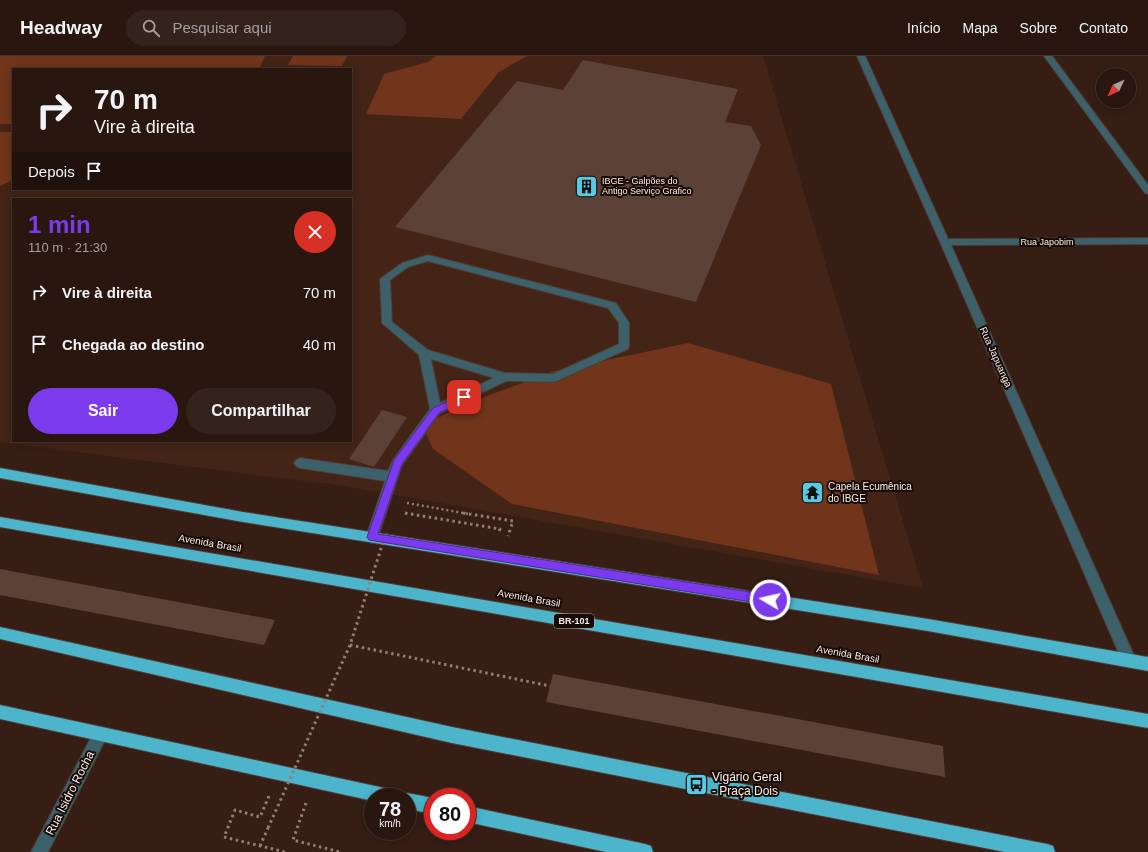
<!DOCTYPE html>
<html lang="pt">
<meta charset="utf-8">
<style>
body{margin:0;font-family:Arial,sans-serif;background:#34231d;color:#f1f3f6;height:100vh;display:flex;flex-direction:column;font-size:15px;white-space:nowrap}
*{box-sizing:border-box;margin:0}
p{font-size:13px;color:#a59f9e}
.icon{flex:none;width:22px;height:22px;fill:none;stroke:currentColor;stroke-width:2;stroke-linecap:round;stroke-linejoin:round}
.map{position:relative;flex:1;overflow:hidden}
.panel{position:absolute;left:12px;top:142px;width:340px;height:244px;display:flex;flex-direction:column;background:#28160f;border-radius:0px;box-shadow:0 2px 10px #0003,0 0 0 1px #44352f}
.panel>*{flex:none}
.hud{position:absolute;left:12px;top:12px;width:340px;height:122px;border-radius:0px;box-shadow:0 2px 10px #0003,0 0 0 1px #44352f;background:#28160f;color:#f1f3f6;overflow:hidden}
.needle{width:26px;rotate:226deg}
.buttons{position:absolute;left:1096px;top:12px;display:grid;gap:8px}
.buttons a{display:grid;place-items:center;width:40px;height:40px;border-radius:50%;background:#28160f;box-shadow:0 2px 10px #0003,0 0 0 1px #44352f;font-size:20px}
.speed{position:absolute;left:364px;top:732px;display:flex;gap:8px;font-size:20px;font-weight:700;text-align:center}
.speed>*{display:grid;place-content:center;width:52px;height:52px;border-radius:50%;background:#28160f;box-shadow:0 2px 10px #0003,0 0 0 1px #44352f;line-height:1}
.speed small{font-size:10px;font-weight:400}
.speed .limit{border:6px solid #d22;background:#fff;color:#111}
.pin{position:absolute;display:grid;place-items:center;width:34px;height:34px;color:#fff;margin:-17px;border-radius:8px;box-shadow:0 2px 6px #0006}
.me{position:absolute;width:44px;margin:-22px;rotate:279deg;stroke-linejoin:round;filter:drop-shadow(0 0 3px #0008)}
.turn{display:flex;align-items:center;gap:14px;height:84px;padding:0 16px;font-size:18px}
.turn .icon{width:52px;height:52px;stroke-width:2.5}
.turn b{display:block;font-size:28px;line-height:34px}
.then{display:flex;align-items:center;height:38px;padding:0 16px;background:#0003;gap:8px;font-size:15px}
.round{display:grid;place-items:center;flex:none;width:42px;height:42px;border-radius:21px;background:#34231d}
.headline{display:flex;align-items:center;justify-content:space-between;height:68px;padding:0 16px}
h1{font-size:24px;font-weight:700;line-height:30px;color:#7c3aed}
.cta{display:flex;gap:8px;margin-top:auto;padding:8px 16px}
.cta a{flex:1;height:46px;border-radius:24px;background:#7c3aed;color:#fff;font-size:16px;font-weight:700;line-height:46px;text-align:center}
.cta a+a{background:#34231d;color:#f1f3f6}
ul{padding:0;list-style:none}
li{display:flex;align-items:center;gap:12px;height:52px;padding:0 16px}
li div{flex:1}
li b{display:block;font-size:15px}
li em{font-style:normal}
header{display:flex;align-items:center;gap:24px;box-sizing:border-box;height:56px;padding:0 20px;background:#28160f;border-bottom:1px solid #44352f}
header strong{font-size:19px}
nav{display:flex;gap:22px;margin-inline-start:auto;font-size:14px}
.search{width:280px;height:36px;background:#34231d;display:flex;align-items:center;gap:10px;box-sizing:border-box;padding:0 14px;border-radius:22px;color:#a59f9e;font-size:15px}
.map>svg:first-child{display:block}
.built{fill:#432417;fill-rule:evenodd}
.green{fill:#71351b}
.building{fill:#5c4136}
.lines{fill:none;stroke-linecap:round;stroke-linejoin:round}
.lane-casing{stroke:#523b31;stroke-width:2}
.street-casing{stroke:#523b31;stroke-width:2}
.highway-casing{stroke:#523b31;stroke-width:2}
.path-far1{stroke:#927d74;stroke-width:2.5;stroke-dasharray:2 3;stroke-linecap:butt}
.path{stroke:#927d74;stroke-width:3;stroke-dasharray:2.5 3.5;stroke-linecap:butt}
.lane{fill:#3c616a;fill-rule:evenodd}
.street{fill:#3c616a;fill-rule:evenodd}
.highway{fill:#4cb4cb;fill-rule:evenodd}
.path-bridge{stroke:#927d74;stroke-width:3;stroke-dasharray:2.5 3.5;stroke-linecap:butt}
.route{fill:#7c3aed;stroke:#51269a}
.labels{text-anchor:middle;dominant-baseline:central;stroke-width:4;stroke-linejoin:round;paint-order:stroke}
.far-poi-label{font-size:9px;fill:#feece6;stroke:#160b07;text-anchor:start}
.far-street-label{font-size:9px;fill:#feece6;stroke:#160b07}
.shield{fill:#160b07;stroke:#b8a8a3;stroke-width:1}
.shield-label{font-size:9px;font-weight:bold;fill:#feece6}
.street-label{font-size:10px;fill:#feece6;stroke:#160b07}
.poi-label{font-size:10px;fill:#feece6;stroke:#160b07;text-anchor:start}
.near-poi-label{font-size:12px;fill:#feece6;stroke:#160b07;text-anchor:start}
.near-street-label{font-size:12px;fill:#feece6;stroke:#160b07}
</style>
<header>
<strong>Headway</strong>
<div class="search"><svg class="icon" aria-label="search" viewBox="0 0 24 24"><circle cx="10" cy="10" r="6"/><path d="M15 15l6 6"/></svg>Pesquisar aqui</div>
<nav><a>Início</a><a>Mapa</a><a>Sobre</a><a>Contato</a></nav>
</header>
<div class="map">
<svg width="1148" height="796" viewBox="0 0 1148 796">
<rect width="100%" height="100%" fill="#361e14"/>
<path class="built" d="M0,0H763L923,532L326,427L302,425L0,386ZM13,13H351V133H13ZM13,143H351V385H13Z"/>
<g class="green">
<path d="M0,0H265L259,13H13V68H0Z"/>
<path d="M293,0H347L342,10L288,9Z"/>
<path d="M436,0H527L499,16L461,63L366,58L384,18L428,6Z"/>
<path d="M0,76H13V124L0,130Z"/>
<path d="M688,287L831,328L879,519L512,448L433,393L423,370L460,350L554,315Z"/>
</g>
<g class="building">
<path d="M583,4L738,33L725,66L751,70L761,89L696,246L395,171L517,25L563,34Z"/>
<path d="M382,354L407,361L374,411L349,403Z"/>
<path d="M0,513L275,564L264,589L0,539Z"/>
<path d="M553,618L943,690L945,721L546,646Z"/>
</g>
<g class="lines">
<defs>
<path id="lane" d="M428,199L616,247L629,267V290L628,293L554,326L506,325L440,357L402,409L378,481L377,485L372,487L367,485L366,481L385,425L300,412L296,410L294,407L296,404L300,402L388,415L393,404L430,353L419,299L382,267L380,223L402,207ZM428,205L608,252L619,267V288L553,318L505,317L428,294L392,266L390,224L408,211ZM431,303L494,322L440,347Z"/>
<g id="street">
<path d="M857,0H865L948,183L1148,182V188L951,189L1136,604L1134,609L1129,611L1124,609L940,186Z"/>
<path d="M1044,0H1052L1148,129V138L1145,137Z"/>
<path d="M100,671L105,674L108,679L105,684L48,796H31L95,674Z"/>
</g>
<g id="highway">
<path d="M0,412L243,456L928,563L1148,601V615L928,575L243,466L0,422Z"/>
<path d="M0,461L1148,658V672L0,471Z"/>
<path d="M0,571L452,671L1047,788L1053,790L1055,796H1005L452,687L0,583Z"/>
<path d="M0,649L389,733L395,735L397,741H373V745L0,663Z"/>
<path d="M407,737L433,742V758L407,753V741H401Z"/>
<path d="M467,750L645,788L651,790L653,796H606L467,766Z"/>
</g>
</defs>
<use href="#lane" class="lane-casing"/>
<use href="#street" class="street-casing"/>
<use href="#highway" class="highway-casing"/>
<g class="path-far1">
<path d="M407,447L469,458"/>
<path d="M405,457L408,458"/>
</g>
<g class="path">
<path d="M405,457L500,473L498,478"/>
<path d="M463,457L513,465L508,480"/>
<path d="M350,589L550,630"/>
<path d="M269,740L260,761L235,754L224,781L285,796"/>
<path d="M306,747L293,784L340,796"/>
<path d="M260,790L268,772"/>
</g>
<use href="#lane" class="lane"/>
<use href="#street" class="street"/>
<use href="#highway" class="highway"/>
<path class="path-bridge" d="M268,772L350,589L386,477"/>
</g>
<path class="route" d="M464,338L468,341L467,343L439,357L402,408L378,478L770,539L774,541L775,544L774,547L770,549L369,484L367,481L394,404L433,352Z"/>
<defs>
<symbol id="building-square" viewBox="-11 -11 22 22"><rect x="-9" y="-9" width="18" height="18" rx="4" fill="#57c9e2" stroke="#160b07"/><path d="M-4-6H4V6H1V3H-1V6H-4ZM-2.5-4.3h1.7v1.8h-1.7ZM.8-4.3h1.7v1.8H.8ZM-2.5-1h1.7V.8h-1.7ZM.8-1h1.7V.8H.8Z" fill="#111"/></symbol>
<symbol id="temple-square" viewBox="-11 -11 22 22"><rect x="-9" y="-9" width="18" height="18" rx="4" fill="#57c9e2" stroke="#160b07"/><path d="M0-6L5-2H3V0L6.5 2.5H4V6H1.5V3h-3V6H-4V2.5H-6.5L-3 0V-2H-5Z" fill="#111"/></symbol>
<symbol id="bus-square" viewBox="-11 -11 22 22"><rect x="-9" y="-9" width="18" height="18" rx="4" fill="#57c9e2" stroke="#160b07"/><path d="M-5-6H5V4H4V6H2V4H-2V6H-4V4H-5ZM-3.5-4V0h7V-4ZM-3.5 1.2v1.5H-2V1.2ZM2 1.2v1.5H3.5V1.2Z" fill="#111"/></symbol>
</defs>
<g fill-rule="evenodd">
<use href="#building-square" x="574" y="118" width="25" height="25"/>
<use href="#temple-square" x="800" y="424" width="25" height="25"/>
<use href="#bus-square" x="684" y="716" width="25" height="25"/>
</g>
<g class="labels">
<g class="far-poi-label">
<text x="602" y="125">IBGE - Galpões do<tspan x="602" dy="10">Antigo Serviço Grafico</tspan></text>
</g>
<g class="far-street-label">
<text x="1047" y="186">Rua Japobim</text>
</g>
<rect class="shield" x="554" y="558" width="40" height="14" rx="3"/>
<g class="shield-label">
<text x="574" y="565">BR-101</text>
</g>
<g class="street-label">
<text transform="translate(996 301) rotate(66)">Rua Japuanga</text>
<text transform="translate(210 487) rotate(10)">Avenida Brasil</text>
<text transform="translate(529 542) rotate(10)">Avenida Brasil</text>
<text transform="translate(848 598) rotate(10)">Avenida Brasil</text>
</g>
<g class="poi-label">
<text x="828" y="430">Capela Ecumênica<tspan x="828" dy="12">do IBGE</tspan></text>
</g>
<g class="near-poi-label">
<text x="712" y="721">Vigário Geral<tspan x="712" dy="14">- Praça Dois</tspan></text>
</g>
<g class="near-street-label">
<text transform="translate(70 737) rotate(-63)">Rua Isidro Rocha</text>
</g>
</g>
</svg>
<div class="buttons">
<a><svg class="needle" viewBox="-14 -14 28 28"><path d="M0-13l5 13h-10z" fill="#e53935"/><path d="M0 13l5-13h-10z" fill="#a59f9e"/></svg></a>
</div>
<div class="speed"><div>78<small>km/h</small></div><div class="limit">80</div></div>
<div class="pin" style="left:464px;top:341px;background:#d93025"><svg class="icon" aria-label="arrive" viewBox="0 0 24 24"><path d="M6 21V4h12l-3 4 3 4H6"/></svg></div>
<svg class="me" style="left:770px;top:544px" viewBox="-20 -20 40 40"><circle r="17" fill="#7c3aed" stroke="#fff" stroke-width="3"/><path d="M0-11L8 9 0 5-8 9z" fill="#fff"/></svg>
<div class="hud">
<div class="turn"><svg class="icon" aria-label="right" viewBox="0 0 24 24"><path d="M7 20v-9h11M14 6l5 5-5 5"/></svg><div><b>70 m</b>Vire à direita</div></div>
<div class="then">Depois<svg class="icon" aria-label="arrive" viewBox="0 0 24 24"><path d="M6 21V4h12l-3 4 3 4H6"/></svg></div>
</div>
<section class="panel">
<div class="headline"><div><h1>1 min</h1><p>110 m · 21:30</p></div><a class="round" style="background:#d93025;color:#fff"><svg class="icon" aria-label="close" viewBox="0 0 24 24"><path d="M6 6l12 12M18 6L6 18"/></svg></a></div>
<ul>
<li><svg class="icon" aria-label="right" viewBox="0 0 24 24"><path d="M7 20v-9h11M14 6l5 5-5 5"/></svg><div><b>Vire à direita</b></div><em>70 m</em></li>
<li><svg class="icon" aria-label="arrive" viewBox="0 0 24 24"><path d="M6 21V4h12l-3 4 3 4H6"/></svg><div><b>Chegada ao destino</b></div><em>40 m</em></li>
</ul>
<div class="cta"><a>Sair</a><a>Compartilhar</a></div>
</section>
</div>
